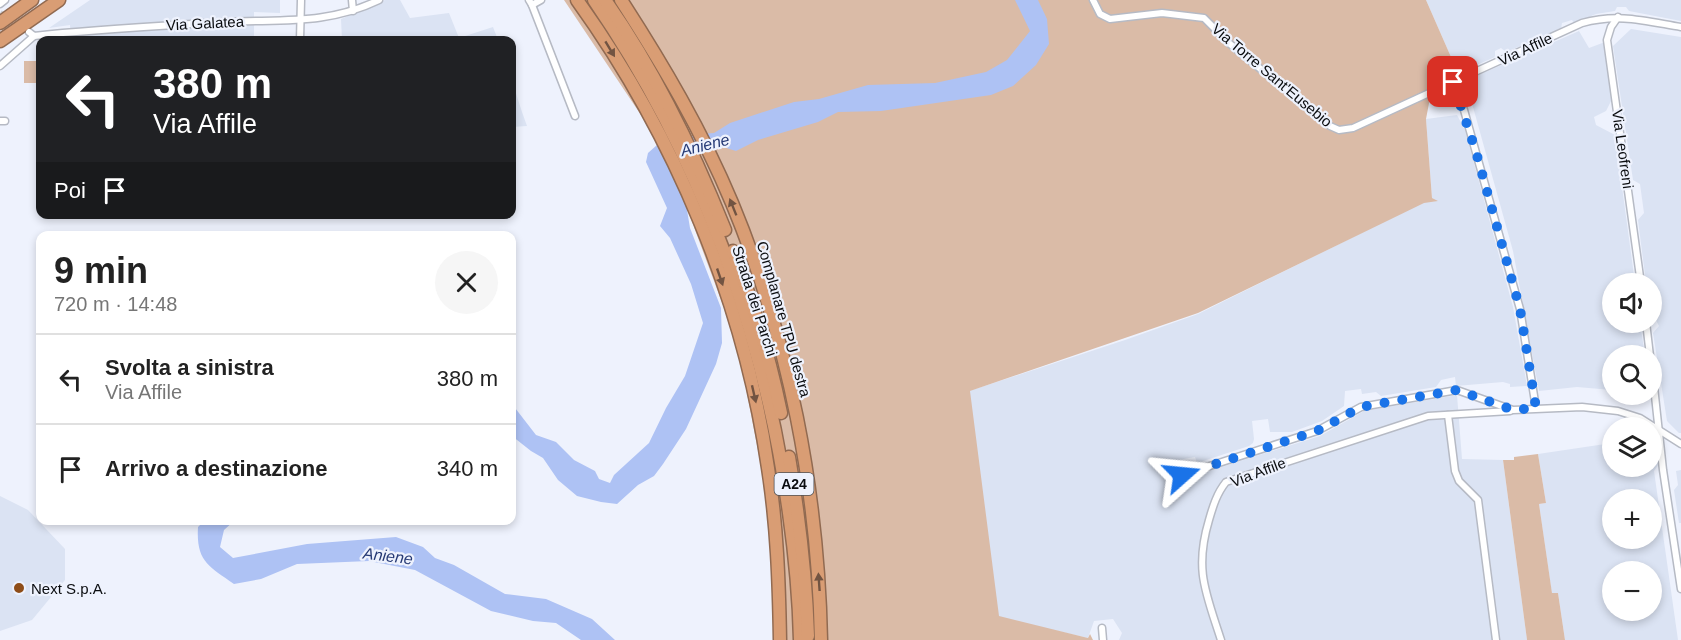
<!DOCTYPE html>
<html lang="it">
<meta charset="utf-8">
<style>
body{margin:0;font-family:Helvetica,sans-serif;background:#f6f6f6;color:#222;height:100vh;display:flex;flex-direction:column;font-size:22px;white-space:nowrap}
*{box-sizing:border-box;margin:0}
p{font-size:20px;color:#767676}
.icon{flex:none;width:33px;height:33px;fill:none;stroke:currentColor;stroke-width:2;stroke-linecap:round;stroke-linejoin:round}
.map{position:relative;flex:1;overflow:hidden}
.drawer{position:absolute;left:36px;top:231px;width:480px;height:294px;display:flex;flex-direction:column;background:#fff;border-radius:12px;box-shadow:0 3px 9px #0003}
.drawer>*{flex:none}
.guide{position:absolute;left:36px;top:36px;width:480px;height:183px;border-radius:12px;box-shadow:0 3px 9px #0003;background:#202124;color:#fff;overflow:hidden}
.controls{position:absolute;left:1602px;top:273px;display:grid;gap:12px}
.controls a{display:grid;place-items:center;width:60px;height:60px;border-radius:50%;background:#fff;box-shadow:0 3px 9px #0003;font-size:30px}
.pin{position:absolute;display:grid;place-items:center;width:51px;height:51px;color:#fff;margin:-26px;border-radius:12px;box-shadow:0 3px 9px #0006}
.me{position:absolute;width:66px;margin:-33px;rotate:72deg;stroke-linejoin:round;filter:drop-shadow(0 0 4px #0008)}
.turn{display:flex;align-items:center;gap:21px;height:126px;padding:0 18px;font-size:27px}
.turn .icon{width:78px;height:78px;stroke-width:2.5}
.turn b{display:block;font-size:42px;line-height:51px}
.then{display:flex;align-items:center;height:57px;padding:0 18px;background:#0003;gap:12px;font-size:22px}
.round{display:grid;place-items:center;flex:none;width:63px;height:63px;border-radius:32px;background:#f6f6f6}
.headline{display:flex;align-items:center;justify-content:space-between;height:102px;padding:0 18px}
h1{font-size:36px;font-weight:700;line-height:45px}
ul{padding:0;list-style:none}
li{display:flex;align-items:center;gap:18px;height:90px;padding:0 18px;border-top:2px solid #e0e0e0}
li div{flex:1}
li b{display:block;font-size:22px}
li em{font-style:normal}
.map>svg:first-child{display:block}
.built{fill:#dbe3f3;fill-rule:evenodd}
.green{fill:#dabba7}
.water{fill:#aec2f4}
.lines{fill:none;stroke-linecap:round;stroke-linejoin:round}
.minor-tunnel{stroke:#ccd0d9;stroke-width:6;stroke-dasharray:6 3;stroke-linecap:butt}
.minor-casing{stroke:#b6bac4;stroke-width:9}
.motorway-casing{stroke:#916a51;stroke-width:15}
.minor{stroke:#fff;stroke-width:6}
.motorway{stroke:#d99d74;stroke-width:12}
.oneway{fill:#725442}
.route{stroke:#1a73e8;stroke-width:10;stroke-dasharray:0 18}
.poi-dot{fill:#8e4d18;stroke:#eef2fd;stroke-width:2}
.labels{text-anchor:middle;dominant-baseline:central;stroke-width:4.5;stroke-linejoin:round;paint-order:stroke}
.shield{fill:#eef2fd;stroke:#4e5156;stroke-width:1.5}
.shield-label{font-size:14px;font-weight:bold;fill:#0a0c0f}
.street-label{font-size:15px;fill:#0a0c0f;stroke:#eef2fd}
.poi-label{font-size:15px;fill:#0a0c0f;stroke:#eef2fd;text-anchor:start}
.water-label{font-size:16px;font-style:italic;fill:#263a75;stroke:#eef2fd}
</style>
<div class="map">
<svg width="1681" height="640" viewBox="0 0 1681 640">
<rect width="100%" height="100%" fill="#eef2fd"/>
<g class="built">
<path d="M90,0H280V13L254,12V40H71L70,25L49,28Z"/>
<path d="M385,0H400L410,18L449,13L459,38L493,27L498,40H342L341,19Z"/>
<path d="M1426,0H1681V21L1629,11L1626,7H1617L1615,11L1596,14L1574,23L1572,20L1562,23L1561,29L1506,52L1501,48L1495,51V57L1458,73Z"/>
<path d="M1631,29L1681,37V433H1679L1667,421L1653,333L1659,326L1652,312L1656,303L1654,295L1652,293V284L1646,283L1638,220L1644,213L1640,184L1633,180L1613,46Z"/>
<path d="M1579,31L1589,48L1605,42L1613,97L1606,111L1594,117L1596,125L1615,135L1635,283L1612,284V322L1640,323L1645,355L1612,356V390L1577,387L1539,391L1513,251L1468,89L1461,86L1463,82Z"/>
<path d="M512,81L522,112L527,126L512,127Z"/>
<path d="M1457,115L1465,130L1513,307L1527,386L1510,387V384L1503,382L1456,386L1455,377L1441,380L1436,387L1381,396L1376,392L1362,394L1361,389L1345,391L1344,406L1322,421L1292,432H1270L1268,419L1252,421L1254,439L1253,443L1249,446L1197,463L1195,457L1178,460L1181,495L1196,475L1320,436L1364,411L1457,395L1462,459L1503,460L1527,640H1119L1122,633L1113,619L1094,621L1088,638L1049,629L997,620L969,391L1125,340L1198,314L1424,202L1436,201L1432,198L1426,119Z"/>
<path d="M1652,437H1654L1658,465L1654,471L1678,640H1565L1558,593L1552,594L1539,504L1546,503L1538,454L1612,443V466H1652ZM1612,500H1652V538H1612ZM1612,572H1652V610H1612Z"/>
<path d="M1681,470V523H1679L1674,490L1678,485L1676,471Z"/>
<path d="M0,496L28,510L65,549V580L32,620L0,631Z"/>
</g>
<g class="green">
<path d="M564,0H1426L1458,73L1433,82L1426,119L1432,198L1438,201L1424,203L1198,313L970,391L999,616L1088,638L1090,634L1093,640H775L769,508L742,367L724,308L675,176L651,130Z"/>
<rect x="24" y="61" width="16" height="22"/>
<path d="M1538,454L1546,503L1539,504L1552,593H1558L1565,640H1527L1503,460H1514V457Z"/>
</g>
<g class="water">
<path d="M1015,0H1038L1047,19L1049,44L1036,65L1013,86L991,95L881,111L838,112L818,122L758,140L736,151L723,147L672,162L686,204L690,228L721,308L722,343L716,364L686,429L663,464L654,476L638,485L617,504L601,502L577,496L558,480L543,458L531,451L512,436V404L536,435L556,442L574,460L595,471L599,479L610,483L614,475L649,443L666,408L685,376L703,323L691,284L670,238L660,226L667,208L646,162L648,153L657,145L700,134L714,133L730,123L794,102L819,99L868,85L935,83L986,72L1007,60L1030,31Z"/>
<path d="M204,521H234L224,530L220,547L233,558L307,544L396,537L423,547L435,558L454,565L505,594L546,599L592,619L615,640H581L556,623L533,621L491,611L415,570L369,561L297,564L261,579L234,584C208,566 196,561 198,527Z"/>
</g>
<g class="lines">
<path class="minor-tunnel" d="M0,13L29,32"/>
<defs>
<g id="minor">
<path d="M352,0L353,11"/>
<path d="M529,0L532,5L541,0"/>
<path d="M1093,0L1100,14L1110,19L1162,13L1204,18L1230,44L1330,126L1339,130L1353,128L1453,82"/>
<path d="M0,4L5,0"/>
<path d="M532,5L575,116"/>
<path d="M1618,17L1611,27L1607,40L1641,284"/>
<path d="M29,32L34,36C98,29 162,26 226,22C282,19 327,25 379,0"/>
<path d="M300,40L301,0"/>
<path d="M0,66L34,36"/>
<path d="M0,121H5"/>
<path d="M1646,322L1650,356"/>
<path d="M1652,368L1663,470L1681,589"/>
<path d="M1536,408L1520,309L1464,110L1453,82L1582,23C1618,13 1645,21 1681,27"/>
<path d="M1448,415L1455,471L1459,481L1478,500L1496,640"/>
<path d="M1182,475L1317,431L1361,407L1457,390L1513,410L1582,407L1618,411L1640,418L1681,444"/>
<path d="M1102,628L1103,640"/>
<path d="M1221,640C1206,593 1194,570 1209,520C1213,506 1217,493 1226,482L1428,416L1510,411"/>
</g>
<g id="motorway">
<path d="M577,0C675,136 744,301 768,468C777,525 779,582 780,640"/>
<path d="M594,0C699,153 764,330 789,513C795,555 799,598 800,640"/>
<path d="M605,0C655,70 693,150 725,230"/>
<path d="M621,0C663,65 702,131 732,203C789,340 818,491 821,640"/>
<path d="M0,23L32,0"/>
<path d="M0,41L59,0"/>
<path d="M733,251C753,303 770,358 781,413"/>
<path d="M789,457C799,516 806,576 808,636"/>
</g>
</defs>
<use href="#minor" class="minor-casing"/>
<use href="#motorway" class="motorway-casing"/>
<use href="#minor" class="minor"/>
<use href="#motorway" class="motorway"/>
</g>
<defs><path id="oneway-solid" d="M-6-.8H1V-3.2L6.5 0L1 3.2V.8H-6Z" transform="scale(1.5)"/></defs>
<g class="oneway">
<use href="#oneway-solid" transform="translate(610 49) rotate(59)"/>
<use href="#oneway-solid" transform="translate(733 207) rotate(-112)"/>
<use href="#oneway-solid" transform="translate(720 277) rotate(71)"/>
<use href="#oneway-solid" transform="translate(754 394) rotate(77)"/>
<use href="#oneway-solid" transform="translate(819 582) rotate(-94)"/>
</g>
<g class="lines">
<path class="route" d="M1182,475L1317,431L1361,407L1457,390L1513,410L1536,408L1520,309L1476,152L1453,82"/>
</g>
<circle class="poi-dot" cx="19" cy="588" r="6"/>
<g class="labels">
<rect class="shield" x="774.5" y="473" width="39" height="22" rx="4.5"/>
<g class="shield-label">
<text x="794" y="484">A24</text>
</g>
<g class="street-label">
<text transform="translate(205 23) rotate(-3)">Via Galatea</text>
<text transform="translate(1525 49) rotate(-25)">Via Affile</text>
<text transform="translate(1272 75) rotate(40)">Via Torre Sant'Eusebio</text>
<text transform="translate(1623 149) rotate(82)">Via Leofreni</text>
<text transform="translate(755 301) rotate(72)">Strada dei Parchi</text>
<text transform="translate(784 319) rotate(74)">Complanare TPU destra</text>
<text transform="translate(1258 472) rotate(-21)">Via Affile</text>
</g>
<g class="poi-label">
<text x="31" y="588">Next S.p.A.</text>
</g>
<g class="water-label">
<text transform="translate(705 145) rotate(-14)">Aniene</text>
<text transform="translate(388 556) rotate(7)">Aniene</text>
</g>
</g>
</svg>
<div class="controls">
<a><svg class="icon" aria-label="sound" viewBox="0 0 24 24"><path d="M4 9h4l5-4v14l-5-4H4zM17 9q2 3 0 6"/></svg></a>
<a><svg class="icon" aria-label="search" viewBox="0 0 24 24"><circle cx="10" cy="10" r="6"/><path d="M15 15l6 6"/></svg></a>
<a><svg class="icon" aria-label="layers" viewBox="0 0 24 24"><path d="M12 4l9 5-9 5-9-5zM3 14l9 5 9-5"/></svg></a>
<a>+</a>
<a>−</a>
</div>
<div class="pin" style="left:1453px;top:82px;background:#d93025"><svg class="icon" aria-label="arrive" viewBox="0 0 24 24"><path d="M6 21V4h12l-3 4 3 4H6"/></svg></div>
<svg class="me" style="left:1182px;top:475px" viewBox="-20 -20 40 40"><path d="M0-17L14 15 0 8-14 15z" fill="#1a73e8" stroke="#fff" stroke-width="4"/></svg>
<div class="guide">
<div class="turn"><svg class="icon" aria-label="left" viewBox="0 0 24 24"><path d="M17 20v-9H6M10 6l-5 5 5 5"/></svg><div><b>380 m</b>Via Affile</div></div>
<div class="then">Poi<svg class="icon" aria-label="arrive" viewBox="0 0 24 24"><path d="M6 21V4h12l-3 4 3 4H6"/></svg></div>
</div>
<section class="drawer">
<div class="headline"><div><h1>9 min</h1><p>720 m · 14:48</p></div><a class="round"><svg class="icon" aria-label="close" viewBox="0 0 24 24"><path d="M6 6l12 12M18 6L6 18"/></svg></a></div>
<ul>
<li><svg class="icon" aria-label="left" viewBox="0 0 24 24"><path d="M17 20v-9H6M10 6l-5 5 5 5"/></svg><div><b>Svolta a sinistra</b><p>Via Affile</p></div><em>380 m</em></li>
<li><svg class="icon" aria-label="arrive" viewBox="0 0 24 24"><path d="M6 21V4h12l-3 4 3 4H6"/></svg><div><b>Arrivo a destinazione</b></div><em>340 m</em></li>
</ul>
</section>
</div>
